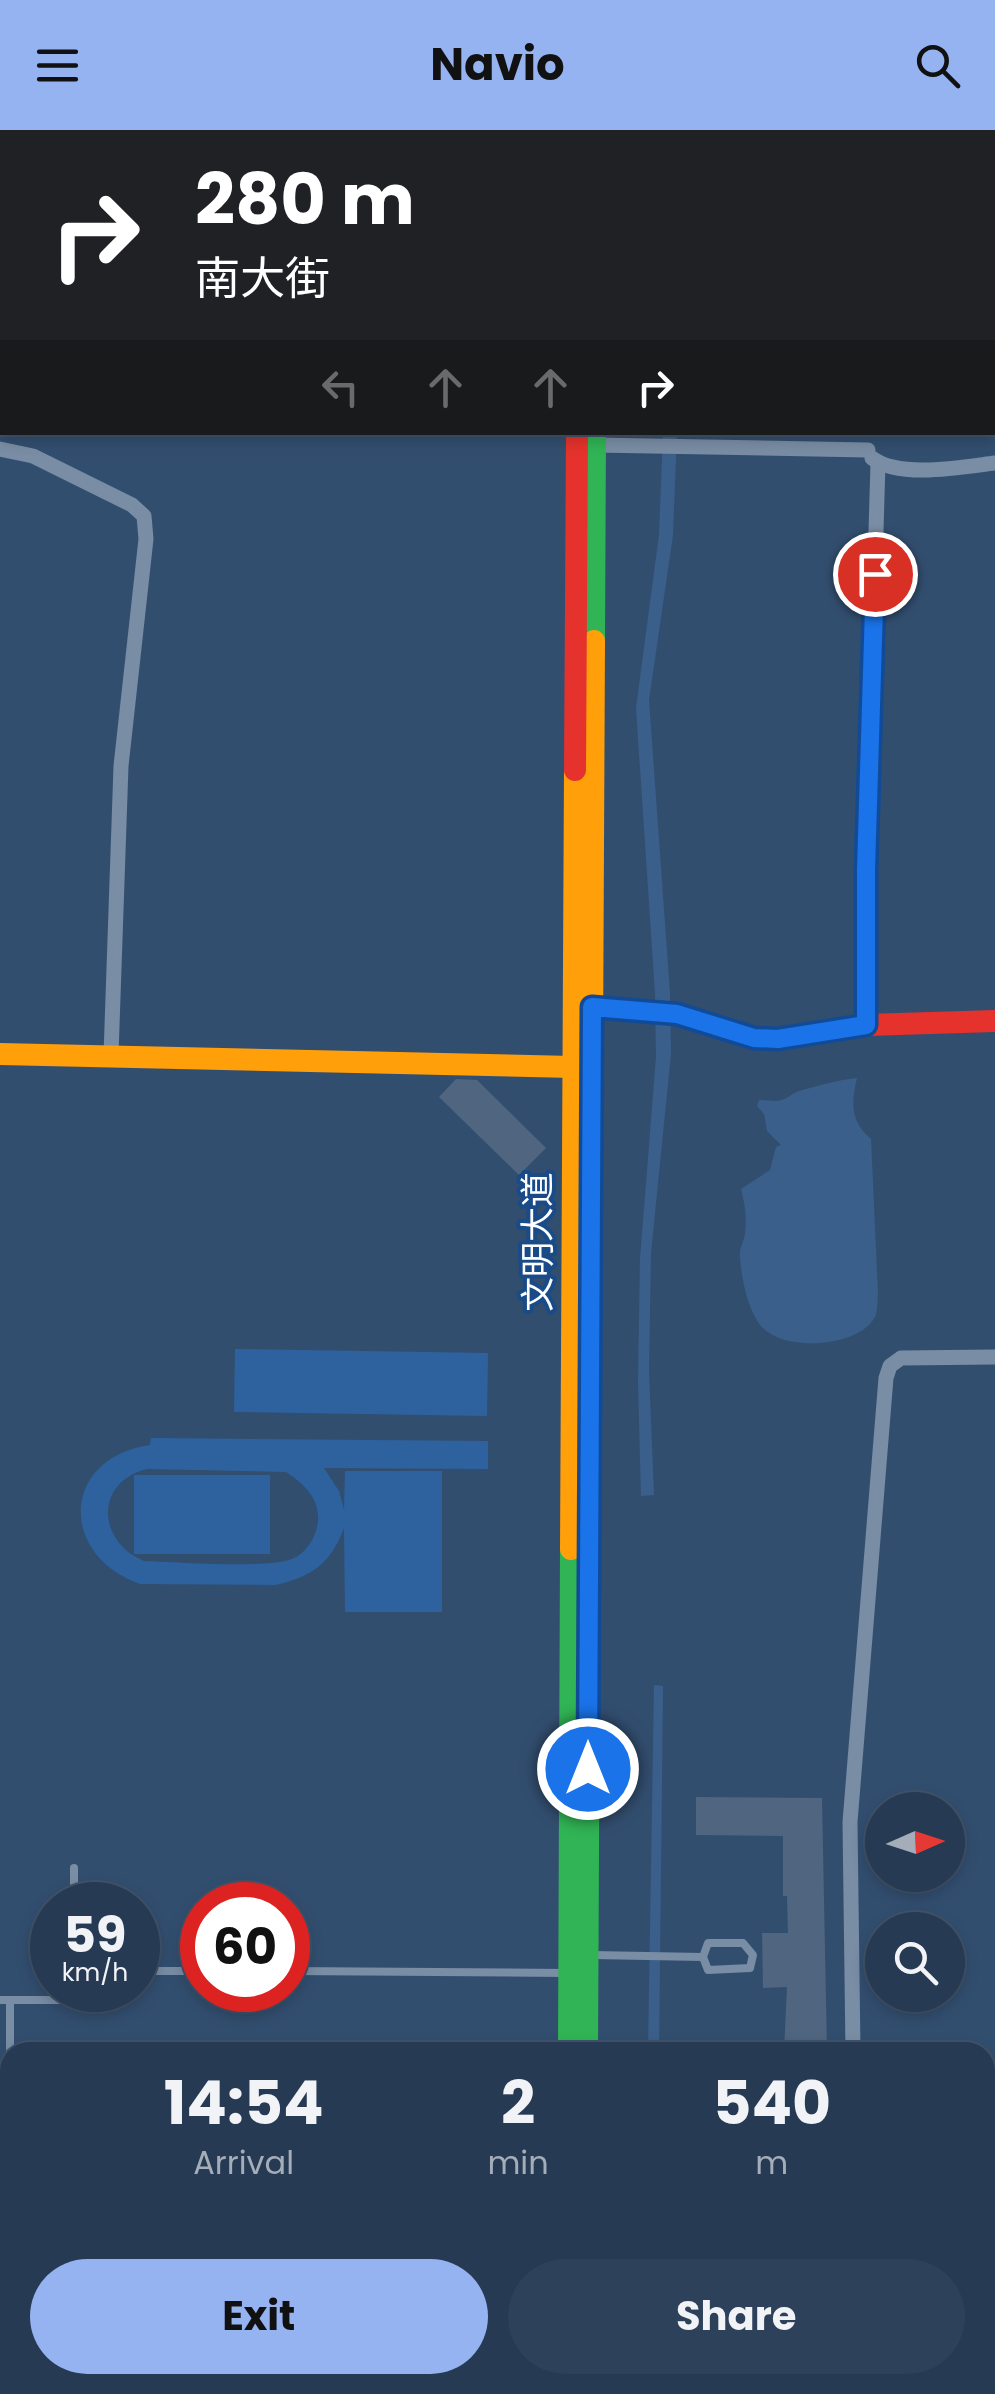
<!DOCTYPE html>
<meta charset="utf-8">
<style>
body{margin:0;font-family:Poppins,"Noto Sans SC",sans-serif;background:#2e415a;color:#f1f3f6;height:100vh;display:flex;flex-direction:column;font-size:38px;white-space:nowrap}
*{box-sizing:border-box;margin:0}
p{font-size:32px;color:#a4adb8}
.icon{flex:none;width:55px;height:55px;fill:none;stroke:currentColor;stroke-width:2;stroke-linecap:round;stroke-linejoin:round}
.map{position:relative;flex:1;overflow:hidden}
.panel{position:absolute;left:0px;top:1912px;width:995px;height:352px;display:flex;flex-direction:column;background:#263a53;border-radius:30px 30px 0 0;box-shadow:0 5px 15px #0003,0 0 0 2px #42546a}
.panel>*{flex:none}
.guide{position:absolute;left:0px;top:0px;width:995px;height:305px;box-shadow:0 5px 15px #0003,0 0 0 2px #42546a;background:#202124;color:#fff;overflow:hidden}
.needle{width:65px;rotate:87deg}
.controls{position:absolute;left:865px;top:1662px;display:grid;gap:20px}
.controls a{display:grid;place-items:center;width:100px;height:100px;border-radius:50%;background:#263a53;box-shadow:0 5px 15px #0003,0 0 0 2px #42546a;font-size:50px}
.speed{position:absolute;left:30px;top:1752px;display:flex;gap:20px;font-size:50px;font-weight:700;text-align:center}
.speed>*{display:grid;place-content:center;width:130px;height:130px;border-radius:50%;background:#263a53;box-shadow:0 5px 15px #0003,0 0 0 2px #42546a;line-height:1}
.speed small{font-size:25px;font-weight:400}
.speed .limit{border:15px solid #d22;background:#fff;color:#111}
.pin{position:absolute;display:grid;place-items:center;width:85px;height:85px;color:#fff;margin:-42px;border:5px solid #fff;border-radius:50%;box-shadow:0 2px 10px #0007}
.me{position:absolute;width:110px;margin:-55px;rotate:0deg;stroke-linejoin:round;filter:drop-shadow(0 0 8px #0008)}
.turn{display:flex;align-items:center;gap:35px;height:210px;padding:0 30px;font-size:45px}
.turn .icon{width:130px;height:130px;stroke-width:2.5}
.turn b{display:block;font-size:70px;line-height:85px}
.lanes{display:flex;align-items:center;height:95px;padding:0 30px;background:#0003;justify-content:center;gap:50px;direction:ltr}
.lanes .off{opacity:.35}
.eta{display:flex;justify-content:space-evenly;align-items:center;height:170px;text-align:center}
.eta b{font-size:60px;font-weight:700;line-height:70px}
.action{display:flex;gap:20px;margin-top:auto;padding:20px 30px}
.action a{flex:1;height:115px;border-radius:60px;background:#95b2f1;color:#111;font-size:40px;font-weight:700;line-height:115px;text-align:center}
.action a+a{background:#2e415a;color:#f1f3f6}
header{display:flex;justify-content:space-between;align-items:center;height:130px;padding:0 30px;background:#95b2f1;color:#111;font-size:45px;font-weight:700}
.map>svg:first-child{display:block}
.green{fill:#2d629f;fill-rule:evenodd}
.water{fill:#3b5f8b}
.building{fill:#4f6580}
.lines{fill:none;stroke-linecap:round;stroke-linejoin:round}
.lane{stroke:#798da4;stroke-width:8}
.street{stroke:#798da4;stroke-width:15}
.fast{stroke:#30b455;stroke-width:22}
.slow{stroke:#ff9f0a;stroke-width:22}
.jam{stroke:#e5322d;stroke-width:22}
.route-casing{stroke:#114b97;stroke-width:25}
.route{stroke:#1a73e8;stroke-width:18}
.labels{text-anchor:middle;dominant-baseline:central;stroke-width:8;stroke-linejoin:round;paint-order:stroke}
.street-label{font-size:35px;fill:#fff;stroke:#194b88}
</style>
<header><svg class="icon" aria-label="menu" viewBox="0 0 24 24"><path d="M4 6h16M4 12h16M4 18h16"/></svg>Navio<svg class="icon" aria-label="search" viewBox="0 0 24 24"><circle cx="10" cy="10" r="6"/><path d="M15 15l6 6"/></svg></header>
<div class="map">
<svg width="995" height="2264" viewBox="0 0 995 2264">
<rect width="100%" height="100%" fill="#324e6f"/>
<g class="green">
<path d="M235,1219L488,1223L487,1286L234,1282Z"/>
<path d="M151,1308L488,1311V1339L324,1338L339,1361L344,1380L345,1341H442V1482H345L344,1398C331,1433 312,1447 275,1455L140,1454C58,1425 61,1328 150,1315ZM147,1339L286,1342C304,1354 320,1368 318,1392C316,1407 307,1423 292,1429C268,1439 175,1432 144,1431C97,1412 94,1352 147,1339Z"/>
<rect x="134" y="1345" width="136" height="79"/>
</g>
<g class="water">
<path d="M663,303H677L673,405L649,570L670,863L671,924L651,1123L649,1242L654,1365L641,1366L638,1252L640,1129L656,927L655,863L636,578L659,405Z"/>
<path d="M857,948C851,973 850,991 871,1009L878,1164C877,1170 878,1181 875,1187C858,1219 777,1223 758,1192C747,1175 741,1147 740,1126C739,1119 744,1111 745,1104C747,1088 745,1074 741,1059L770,1040L776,1017L781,1015L767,1001L764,984L757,976L759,970C765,970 770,971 776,971C785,971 791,964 799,961C818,956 836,950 857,948Z"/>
<path d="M654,1555L663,1556L659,1922H648Z"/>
</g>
<g class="building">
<path d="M456,949L477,950L546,1018L519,1045L439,967Z"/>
<path d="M696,1667L822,1668L827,1922H784L787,1857L763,1858L762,1803H788L787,1766H783V1706L696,1705Z"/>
</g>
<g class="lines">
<g class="lane">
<path d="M74,1775V1738"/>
<path d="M708,1813H743L753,1825L750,1838L708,1840L703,1827Z"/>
<path d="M592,1825L703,1827"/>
<path d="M138,1841H202"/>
<path d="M288,1841L565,1843"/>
<path d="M0,1870H62L70,1860"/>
<path d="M10,1870V2249"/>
</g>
<g class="street">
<path d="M879,2V0"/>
<path d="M595,315L868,320"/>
<path d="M0,319L33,326L132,375L144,386L146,409L121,636L111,925"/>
<path d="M872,328C899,349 963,337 995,333"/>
<path d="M866,895V740L878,333"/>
<path d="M853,1922L850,1692L886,1248L890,1236L901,1228L995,1227"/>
<path d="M857,2255V2264"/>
</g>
<g class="fast">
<path d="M577,0V2"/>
<path d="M596,0V2"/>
<path d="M594,511L595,302"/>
<path d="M569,1922L571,1419"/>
<path d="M587,1922L591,1124"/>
</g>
<g class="slow">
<path d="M0,924L573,937"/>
<path d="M591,1124L594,511"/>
<path d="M571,1419L575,640"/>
</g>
<g class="jam">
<path d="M575,640L577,302"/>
<path d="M592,877L677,884L754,908L778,909L866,895L995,891"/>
<path d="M567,2255V2264"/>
<path d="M586,2255V2264"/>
</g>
</g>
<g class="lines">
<defs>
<path id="route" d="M588,1639L592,877L677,884L754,908L778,909L866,895V740L875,444"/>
</defs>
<use href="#route" class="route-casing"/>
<use href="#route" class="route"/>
</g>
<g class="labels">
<g class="street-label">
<text transform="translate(537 1112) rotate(-90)">文明大道</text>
</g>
</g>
</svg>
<div class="controls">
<a><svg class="needle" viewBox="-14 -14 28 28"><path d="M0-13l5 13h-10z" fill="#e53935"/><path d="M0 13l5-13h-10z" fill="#a4adb8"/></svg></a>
<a><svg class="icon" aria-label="search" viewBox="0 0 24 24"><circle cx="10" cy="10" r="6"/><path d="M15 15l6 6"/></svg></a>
</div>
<div class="speed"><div>59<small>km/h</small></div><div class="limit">60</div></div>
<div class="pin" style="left:875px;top:444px;background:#d93025"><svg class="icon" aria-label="arrive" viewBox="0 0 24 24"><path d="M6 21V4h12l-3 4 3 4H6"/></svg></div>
<svg class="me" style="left:588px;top:1639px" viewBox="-20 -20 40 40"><circle r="17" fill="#1a73e8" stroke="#fff" stroke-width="3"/><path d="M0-11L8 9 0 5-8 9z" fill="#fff"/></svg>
<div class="guide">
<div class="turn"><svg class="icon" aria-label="right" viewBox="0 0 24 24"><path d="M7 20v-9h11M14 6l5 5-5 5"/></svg><div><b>280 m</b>南大街</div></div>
<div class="lanes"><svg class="icon off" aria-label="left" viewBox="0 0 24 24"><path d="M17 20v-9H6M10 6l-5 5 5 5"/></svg><svg class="icon off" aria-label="ahead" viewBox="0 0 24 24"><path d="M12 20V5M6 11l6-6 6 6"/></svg><svg class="icon off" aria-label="ahead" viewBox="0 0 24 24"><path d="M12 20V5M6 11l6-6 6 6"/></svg><svg class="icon" aria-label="right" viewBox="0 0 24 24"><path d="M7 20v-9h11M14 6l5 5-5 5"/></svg></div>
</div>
<section class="panel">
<div class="eta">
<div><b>14:54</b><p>Arrival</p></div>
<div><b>2</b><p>min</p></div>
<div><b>540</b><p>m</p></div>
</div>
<div class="action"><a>Exit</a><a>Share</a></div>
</section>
</div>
